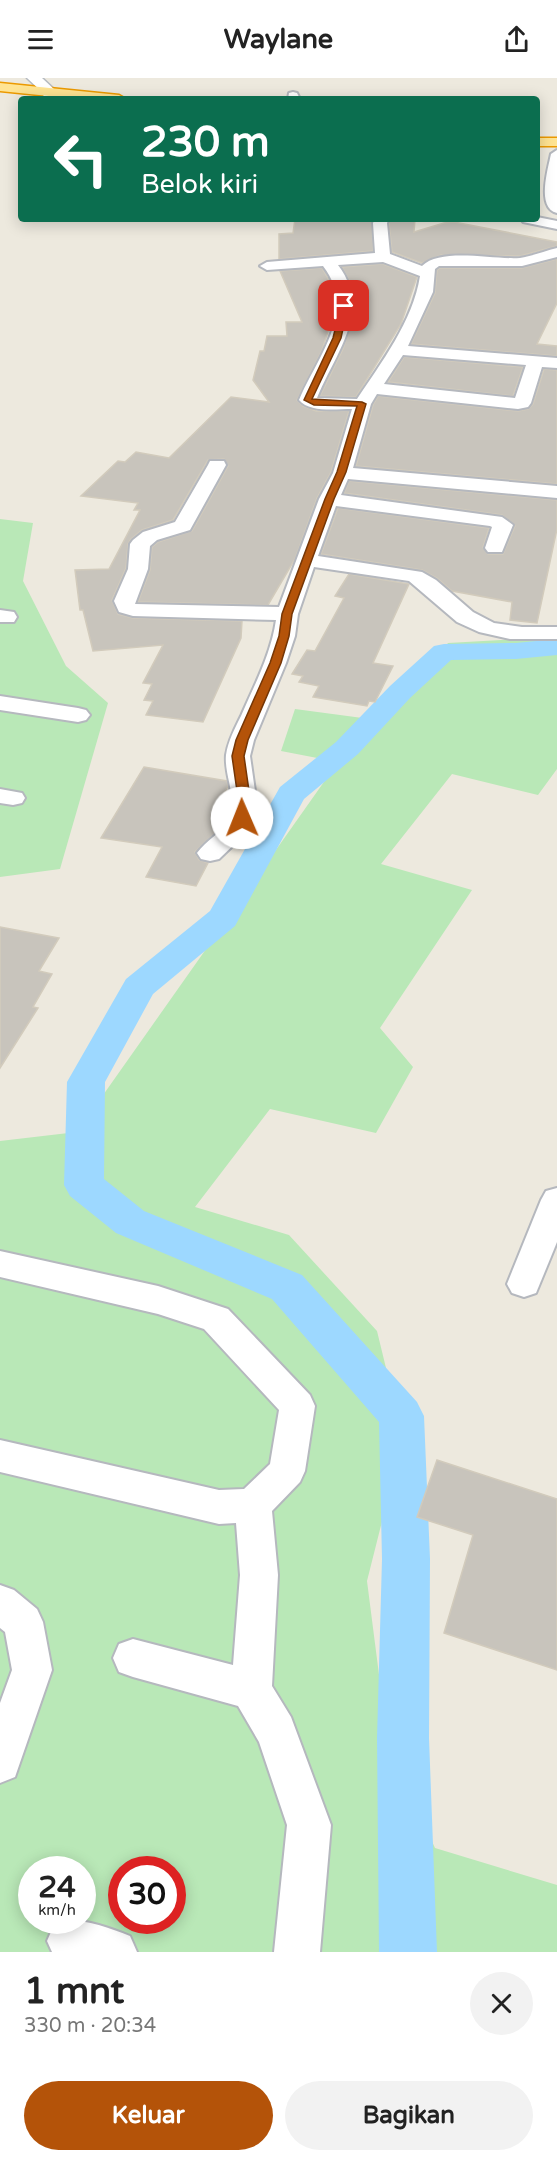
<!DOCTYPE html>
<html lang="id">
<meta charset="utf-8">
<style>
body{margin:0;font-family:"Varela Round",sans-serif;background:#f2f2f2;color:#222;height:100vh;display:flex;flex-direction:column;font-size:22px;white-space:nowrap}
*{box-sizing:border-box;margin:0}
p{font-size:20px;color:#767676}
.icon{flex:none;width:33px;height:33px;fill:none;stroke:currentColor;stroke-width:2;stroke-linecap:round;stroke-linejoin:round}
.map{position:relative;height:1874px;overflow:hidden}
.sheet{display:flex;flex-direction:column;background:#fff;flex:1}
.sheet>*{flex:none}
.hud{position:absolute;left:18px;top:18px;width:522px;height:126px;border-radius:6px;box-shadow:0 3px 15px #0003;background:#0b6e4f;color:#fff;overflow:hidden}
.speed{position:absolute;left:18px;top:1778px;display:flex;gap:12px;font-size:30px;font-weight:700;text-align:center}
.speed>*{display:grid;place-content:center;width:78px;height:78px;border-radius:50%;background:#fff;box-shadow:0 3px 15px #0003;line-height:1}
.speed small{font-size:15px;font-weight:400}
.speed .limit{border:9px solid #d22;background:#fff;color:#111}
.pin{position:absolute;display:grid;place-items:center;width:51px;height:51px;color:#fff;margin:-26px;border-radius:12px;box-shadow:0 3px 9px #0006}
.me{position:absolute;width:66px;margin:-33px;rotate:359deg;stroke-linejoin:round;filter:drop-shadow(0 0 4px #0008)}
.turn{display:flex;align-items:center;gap:21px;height:126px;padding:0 24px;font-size:27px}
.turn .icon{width:78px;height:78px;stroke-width:2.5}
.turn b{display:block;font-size:42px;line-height:51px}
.round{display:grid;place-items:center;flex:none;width:63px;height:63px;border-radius:32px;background:#f2f2f2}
.headline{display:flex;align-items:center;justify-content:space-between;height:102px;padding:0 24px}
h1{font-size:36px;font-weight:700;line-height:45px}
.primary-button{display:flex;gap:12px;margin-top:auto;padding:12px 24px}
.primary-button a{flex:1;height:69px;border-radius:36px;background:#b45309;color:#fff;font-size:24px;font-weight:700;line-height:69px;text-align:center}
.primary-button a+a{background:#f2f2f2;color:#222}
header{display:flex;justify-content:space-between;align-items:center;height:78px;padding:0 24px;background:#fff;font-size:27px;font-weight:700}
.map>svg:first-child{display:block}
.green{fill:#b9e8b7;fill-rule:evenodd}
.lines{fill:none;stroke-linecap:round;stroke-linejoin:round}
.canal{fill:#9dd8ff;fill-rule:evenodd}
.building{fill:#c8c4bc;stroke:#d2cbbc;stroke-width:1.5}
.minor-casing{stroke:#b5b8be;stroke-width:4}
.secondary-casing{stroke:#b5bac0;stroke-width:3}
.trunk-casing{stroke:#ec9a00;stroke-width:3}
.minor{fill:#fff;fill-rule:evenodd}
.secondary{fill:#fff;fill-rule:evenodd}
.trunk{fill:#ffe493;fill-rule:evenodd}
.route{fill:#b45309;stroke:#753606;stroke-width:1.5}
</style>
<header><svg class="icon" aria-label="menu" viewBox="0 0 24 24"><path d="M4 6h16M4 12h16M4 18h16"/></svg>Waylane<svg class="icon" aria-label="share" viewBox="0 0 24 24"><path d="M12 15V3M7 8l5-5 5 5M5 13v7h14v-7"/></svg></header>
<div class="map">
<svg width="557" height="1874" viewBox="0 0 557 1874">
<rect width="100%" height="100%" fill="#ede9de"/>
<g class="green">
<path d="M0,441L33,445L23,503L66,588L108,625L60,791L0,799Z"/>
<path d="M557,559V691L538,717L452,696L381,786L472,812L380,950L413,989L376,1055L270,1031L195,1129L289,1157L377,1253L403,1360L367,1503L388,1667L435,1770L557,1807V1874H0V1063L77,1054L338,684L281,673L295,631L385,643L448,565ZM32,1791H82V1842H32ZM122,1791H172V1842H122Z"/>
</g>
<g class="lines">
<path class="canal" d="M557,561V577L516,581L451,582L410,620L358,676L304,721L235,848L153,916L105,1004L104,1101L144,1133L302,1197L417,1324L424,1338L430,1481L429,1660L437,1874H379L377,1660L382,1481L379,1344L272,1221L116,1155L70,1118L64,1107L67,1004L126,901L210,833L280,709L336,664L390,608L434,568L444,566L516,565Z"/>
</g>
<g class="building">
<path d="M295,141H372L373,173L279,181V156L293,155Z"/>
<path d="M391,141H415L414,154L444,145L454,144L557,164V168L520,178L441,177L422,185L392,174L389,145Z"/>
<path d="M557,181V225L537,266L557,268V278L411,266L435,215L437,192L440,190H522Z"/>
<path d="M383,186L417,199L401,246L356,319L320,318L343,271L354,238V220L350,204L342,189Z"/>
<path d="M322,190L331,206L334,222L333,238L322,272L297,322L303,328L316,333H349L331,394L317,420L295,481L268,527L138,524L150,492L152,469L158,464L192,453L228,388L224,381L208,382L173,442L142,452L131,461L128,466L126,490L112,522L118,536L133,540L242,543L241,560L203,644L146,637L153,623L144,622L152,606L143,605L163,567L93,573L83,532H80L75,492L109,491L140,432H134L138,425L81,418L118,383L125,384L136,374L169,380L231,319L269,324L253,302L260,273H264L267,258H287L286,244H302L280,193Z"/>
<path d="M404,279L523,289L513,318L388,304Z"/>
<path d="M544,291L557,292V406L356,388L373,327L378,318L518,333L528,331L533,326Z"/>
<path d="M349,403L557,422V451L537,545L510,542L512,524L452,513L437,500L422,492L321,476L338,430L489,450L483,469L488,476H503L515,448L502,437L344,415Z"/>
<path d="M349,496L409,506L373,585L393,588L375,624L369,623L367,628L313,619L319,608L299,604L303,598L292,596L307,572L315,573L344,520L335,518Z"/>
<path d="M144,689L227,703L228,708L221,721L230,722L229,733L221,749L195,774L199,782L208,785L196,808L146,799L162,769L101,760Z"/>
<path d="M0,849L59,860L39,893L52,896L33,929L38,930L0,990Z"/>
<path d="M437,1382L557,1421V1592L444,1555L473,1457L417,1439Z"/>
</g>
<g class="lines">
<defs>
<g id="minor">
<path d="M293,14L297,15L300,21H288L289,15Z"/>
<path d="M557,72V135C536,130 548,91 551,76Z"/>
<path d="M537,139L557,143V151L523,144L521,141H537Z"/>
<path d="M375,141H389L387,145L390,176L422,188C441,169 494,182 520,180C532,178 545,173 557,170V179L522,188H439L435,191L433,214L408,268L557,280V290L542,289L531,325L528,329L518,331L377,316L371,326L353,390L557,408V420L348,401L341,417L502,439L513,447L502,474H488L485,470L492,449L490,448L336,428L318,478L422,494L436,502L473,534L494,545L522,549H557V561H510L479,554L457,544L409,503L314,489L298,536L295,558L286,585L254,662L250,678L257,727L254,740L244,757L219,781L210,783L201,781L197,775C206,762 222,755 229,741C238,720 224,698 226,677C228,663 235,650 241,638C255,606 271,576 276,542L133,538L119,534L114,523L128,491L130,466L133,462L143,454L175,444L208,387L210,383H224L226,387L190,452L157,462L150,468L148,491L135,526L279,529L319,421L333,395L352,331C336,331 310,335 299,322C317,279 358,233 323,188L267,192L260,188L267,184L375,175L373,145ZM383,184L420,198C413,243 381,285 357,321L317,320C335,275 373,233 338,187ZM403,277L526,287L515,320L384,306Z"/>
<path d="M0,532L14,534L17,539L14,544H0Z"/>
<path d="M0,618L78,630L86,632L90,637L86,642L78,644L0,632Z"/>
<path d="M0,711L22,715L25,720L22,725L13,727L0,725Z"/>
<path d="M557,1110V1164L536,1215L524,1219L512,1215L507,1206L541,1122L546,1113Z"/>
<path d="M0,1173L158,1208L228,1231L310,1317L315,1328L305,1393L300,1404L272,1433L278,1497L272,1608L291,1639L331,1747L320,1874H274L287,1747L259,1664L238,1628L133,1599L119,1594L113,1580L119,1566L133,1561L233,1587L240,1497L236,1445L219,1446L0,1394V1362L219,1412L244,1411L270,1386L279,1332L204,1251L158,1236L0,1199Z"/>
<path d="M0,1507L14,1512L37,1531L43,1544L52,1592L15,1699L0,1705V1625L12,1592L5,1554L0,1550Z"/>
<path d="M66,1842C88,1842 110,1850 130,1858L137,1874H52L47,1863L54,1847Z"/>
</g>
<path id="secondary" d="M27,0H42L56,13L55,21H45L42,14Z"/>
<g id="trunk">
<path d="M0,5L119,17L126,21H78L0,13Z"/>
<rect x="537" y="60" width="20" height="8"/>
</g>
</defs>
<use href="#minor" class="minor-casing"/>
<use href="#secondary" class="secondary-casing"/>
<use href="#trunk" class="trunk-casing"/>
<use href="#minor" class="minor"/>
<use href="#secondary" class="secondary"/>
<use href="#trunk" class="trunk"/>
</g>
<path class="route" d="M344,226L348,228L341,260L312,321L362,324L366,326L346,394L334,421L292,536L289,558L281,585L248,662L244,678L251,727L248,740L242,744L236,740L239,727L232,678L236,662L270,585L279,558L282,536L325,421L337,394L357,328L314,327L304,322L333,260L341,228Z"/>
</svg>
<div class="speed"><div>24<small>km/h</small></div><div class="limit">30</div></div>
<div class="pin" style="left:344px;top:228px;background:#d93025"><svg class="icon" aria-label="arrive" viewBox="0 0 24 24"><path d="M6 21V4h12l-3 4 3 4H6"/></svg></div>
<svg class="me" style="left:242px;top:740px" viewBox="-20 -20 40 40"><circle r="19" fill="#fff"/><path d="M0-13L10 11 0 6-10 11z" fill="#b45309"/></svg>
<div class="hud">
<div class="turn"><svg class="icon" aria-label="left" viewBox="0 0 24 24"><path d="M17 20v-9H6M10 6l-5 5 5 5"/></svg><div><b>230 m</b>Belok kiri</div></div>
</div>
</div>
<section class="sheet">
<div class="headline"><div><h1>1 mnt</h1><p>330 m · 20:34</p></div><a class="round"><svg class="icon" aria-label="close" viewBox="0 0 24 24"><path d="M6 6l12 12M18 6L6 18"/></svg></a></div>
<div class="primary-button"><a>Keluar</a><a>Bagikan</a></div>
</section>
